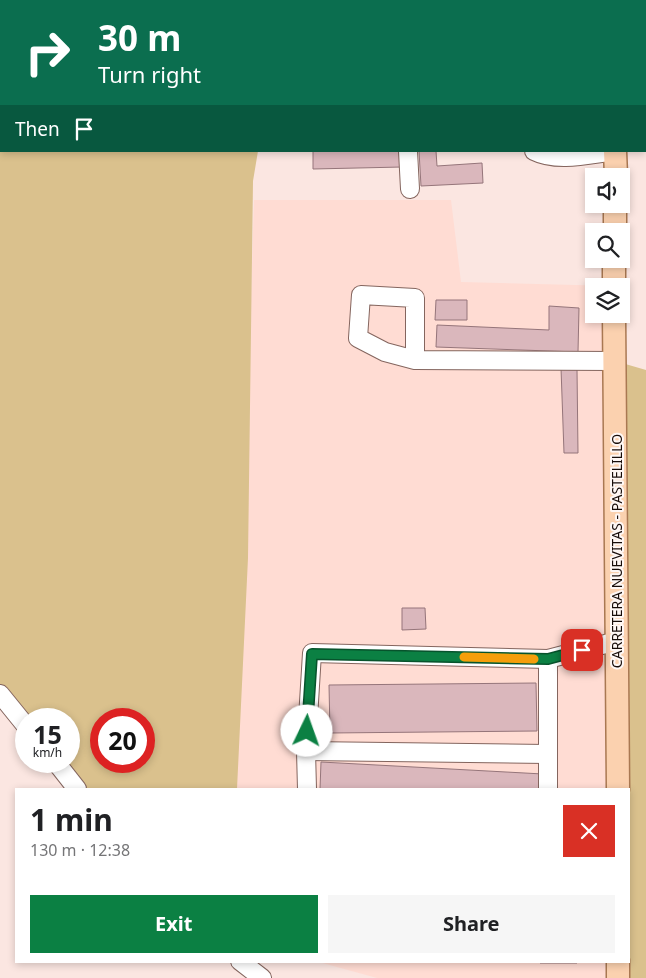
<!DOCTYPE html>
<meta charset="utf-8">
<style>
body{margin:0;font-family:"Noto Sans",sans-serif;background:#f6f6f6;color:#202124;height:100vh;display:flex;flex-direction:column;font-size:19px;white-space:nowrap}
*{box-sizing:border-box;margin:0}
p{font-size:16px;color:#757577}
.icon{flex:none;width:28px;height:28px;fill:none;stroke:currentColor;stroke-width:2;stroke-linecap:round;stroke-linejoin:round}
.map{position:relative;flex:1;overflow:hidden}
.panel{position:absolute;left:15px;top:788px;width:615px;height:175px;display:flex;flex-direction:column;background:#fff;border-radius:0px;box-shadow:0 2px 8px #0003}
.panel>*{flex:none}
.top-card{position:absolute;left:0px;top:0px;width:646px;height:152px;box-shadow:0 2px 8px #0003;background:#0b6e4f;color:#fff;overflow:hidden}
.fabs{position:absolute;left:585px;top:168px;display:grid;gap:10px}
.fabs a{display:grid;place-items:center;width:45px;height:45px;border-radius:0px;background:#fff;box-shadow:0 2px 8px #0003;font-size:25px}
.speed{position:absolute;left:15px;top:708px;display:flex;gap:10px;font-size:25px;font-weight:700;text-align:center}
.speed>*{display:grid;place-content:center;width:65px;height:65px;border-radius:50%;background:#fff;box-shadow:0 2px 8px #0003;line-height:1}
.speed small{font-size:12px;font-weight:400}
.speed .limit{border:8px solid #d22;background:#fff;color:#111}
.pin{position:absolute;display:grid;place-items:center;width:42px;height:42px;color:#fff;margin:-21px;border-radius:10px;box-shadow:0 2px 8px #0006}
.me{position:absolute;width:55px;margin:-28px;rotate:3deg;stroke-linejoin:round;filter:drop-shadow(0 0 4px #0008)}
.turn{display:flex;align-items:center;gap:18px;height:105px;padding:0 15px;font-size:22px}
.turn .icon{width:65px;height:65px;stroke-width:2.5}
.turn b{display:block;font-size:35px;line-height:42px}
.then{display:flex;align-items:center;height:48px;padding:0 15px;background:#0003;gap:10px;font-size:19px}
.round{display:grid;place-items:center;flex:none;width:52px;height:52px;border-radius:0px;background:#f6f6f6}
.summary{display:flex;align-items:center;justify-content:space-between;height:85px;padding:0 15px}
h1{font-size:30px;font-weight:700;line-height:38px}
.action{display:flex;gap:10px;margin-top:auto;padding:10px 15px}
.action a{flex:1;height:58px;border-radius:0px;background:#0b8043;color:#fff;font-size:20px;font-weight:700;line-height:58px;text-align:center}
.action a+a{background:#f6f6f6;color:#202124}
.map>svg:first-child{display:block}
.built{fill:#ffdcd3}
.green{fill:#dac18d;fill-rule:evenodd}
.building{fill:#dab7bc;stroke:#95757a}
.lines{fill:none;stroke-linecap:round;stroke-linejoin:round}
.minor-casing{stroke:#84655e;stroke-width:20}
.major-casing{stroke:#a97852;stroke-width:25}
.minor{stroke:#fff;stroke-width:18}
.major{stroke:#fbd1af;stroke-width:22}
.route-casing{stroke:#07532c;stroke-width:12}
.route{stroke:#0b8043;stroke-width:9}
.slow{stroke:#f59e0b;stroke-width:9}
.labels{text-anchor:middle;dominant-baseline:central;stroke-width:4;stroke-linejoin:round;paint-order:stroke}
.street-label{font-size:14px;fill:#170c09;stroke:#fef7f5}
</style>
<div class="map">
<svg width="646" height="978" viewBox="0 0 646 978">
<rect width="100%" height="100%" fill="#fbe6e1"/>
<g class="built">
<path d="M254,200H451L461,282L614,286H594V314H614L617,789H236Z"/>
<path d="M315,961H617V978H377Z"/>
</g>
<g class="green">
<path d="M0,0H208L1,1V151H258L253,181L248,558L237,789H66L46,761H69V719H26V735L0,701ZM101,719H144V761H101Z"/>
<path d="M615,361L646,370V978H617L629,961V789Z"/>
</g>
<g class="building">
<path d="M313,151H402V167L313,169Z"/>
<path d="M419,151H436L437,166L482,163L483,183L421,186Z"/>
<path d="M436,300H467V320H435Z"/>
<path d="M549,306L579,308L578,352L436,347L437,325L549,330Z"/>
<path d="M561,368L577,369L578,453H564Z"/>
<path d="M402,608H425L426,629L402,630Z"/>
<path d="M536,683L537,731L330,733L329,685Z"/>
<path d="M321,762L543,774L542,789H320Z"/>
<path d="M540,961H576L577,963H540Z"/>
</g>
<g class="lines">
<defs>
<g id="minor">
<path d="M408,151L410,189"/>
<path d="M534,151C558,163 590,154 615,151"/>
<path d="M415,360V298L361,295L358,338L385,352L415,360L615,361"/>
<path d="M548,659V789"/>
<path d="M0,694L26,726"/>
<path d="M306,751L547,754"/>
<path d="M55,761L77,789"/>
<path d="M307,789L306,751L312,653L548,659L617,641"/>
<path d="M240,961L262,978"/>
</g>
<g id="major">
<path d="M608,0V1"/>
<path d="M615,151L616,176"/>
<path d="M615,231V204"/>
<path d="M614,286V259"/>
<path d="M614,314L618,789"/>
<path d="M618,978V961"/>
</g>
</defs>
<use href="#minor" class="minor-casing"/>
<use href="#major" class="major-casing"/>
<use href="#minor" class="minor"/>
<use href="#major" class="major"/>
</g>
<g class="lines">
<defs>
<path id="route" d="M307,731L312,654L548,659L582,650"/>
</defs>
<use href="#route" class="route-casing"/>
<use href="#route" class="route"/>
<path class="slow" d="M464,657L534,659"/>
</g>
<g class="labels">
<g class="street-label">
<text transform="translate(616 551) rotate(-90)">CARRETERA NUEVITAS - PASTELILLO</text>
</g>
</g>
</svg>
<div class="fabs">
<a><svg class="icon" aria-label="sound" viewBox="0 0 24 24"><path d="M4 9h4l5-4v14l-5-4H4zM17 9q2 3 0 6"/></svg></a>
<a><svg class="icon" aria-label="search" viewBox="0 0 24 24"><circle cx="10" cy="10" r="6"/><path d="M15 15l6 6"/></svg></a>
<a><svg class="icon" aria-label="layers" viewBox="0 0 24 24"><path d="M12 4l9 5-9 5-9-5zM3 14l9 5 9-5"/></svg></a>
</div>
<div class="speed"><div>15<small>km/h</small></div><div class="limit">20</div></div>
<div class="pin" style="left:582px;top:650px;background:#d93025"><svg class="icon" aria-label="arrive" viewBox="0 0 24 24"><path d="M6 21V4h12l-3 4 3 4H6"/></svg></div>
<svg class="me" style="left:307px;top:731px" viewBox="-20 -20 40 40"><circle r="19" fill="#fff"/><path d="M0-13L10 11 0 6-10 11z" fill="#0b8043"/></svg>
<div class="top-card">
<div class="turn"><svg class="icon" aria-label="right" viewBox="0 0 24 24"><path d="M7 20v-9h11M14 6l5 5-5 5"/></svg><div><b>30 m</b>Turn right</div></div>
<div class="then">Then<svg class="icon" aria-label="arrive" viewBox="0 0 24 24"><path d="M6 21V4h12l-3 4 3 4H6"/></svg></div>
</div>
<section class="panel">
<div class="summary"><div><h1>1 min</h1><p>130 m · 12:38</p></div><a class="round" style="background:#d93025;color:#fff"><svg class="icon" aria-label="close" viewBox="0 0 24 24"><path d="M6 6l12 12M18 6L6 18"/></svg></a></div>
<div class="action"><a>Exit</a><a>Share</a></div>
</section>
</div>
